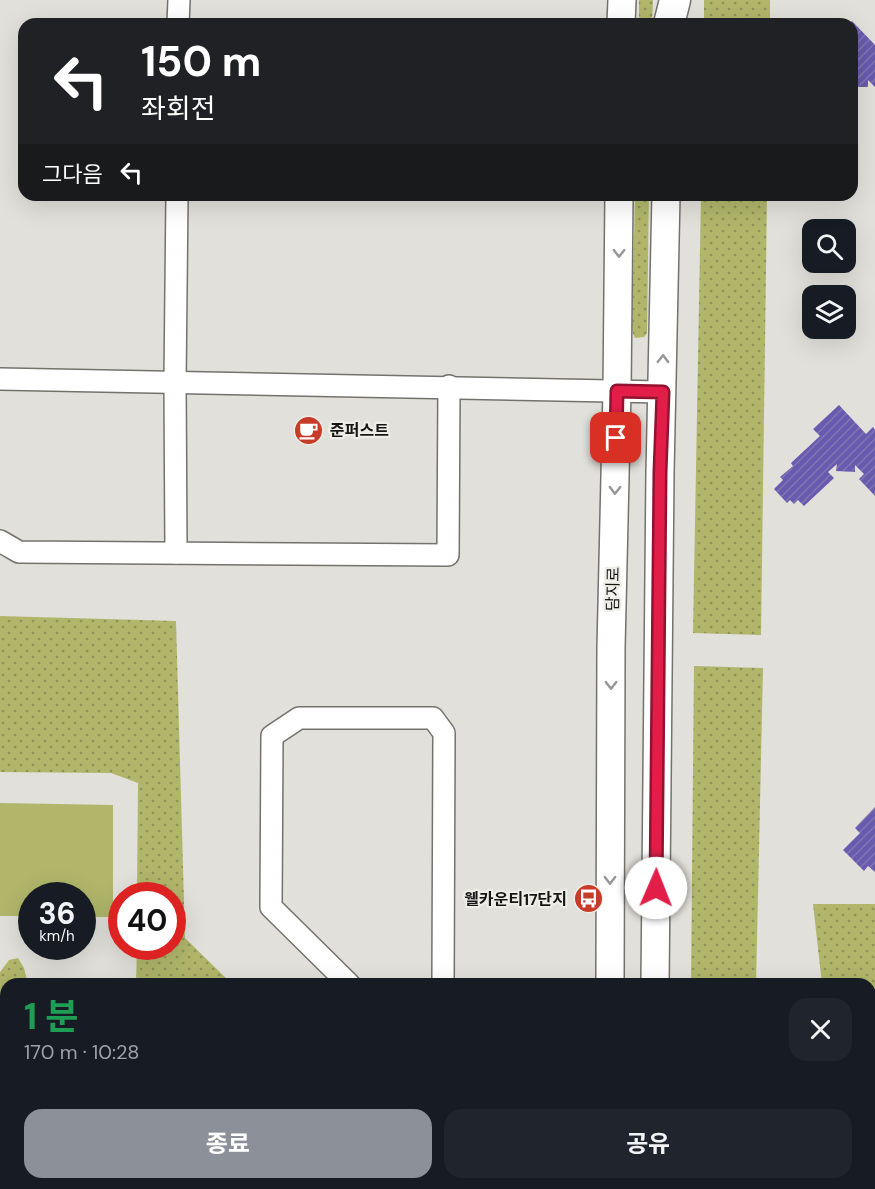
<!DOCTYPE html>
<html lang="ko">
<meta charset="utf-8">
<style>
body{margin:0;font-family:"DM Sans","Noto Sans KR",sans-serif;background:#20242c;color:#f1f3f6;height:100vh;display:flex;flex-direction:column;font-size:22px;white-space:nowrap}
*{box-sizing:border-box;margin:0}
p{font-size:20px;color:#9ea1a6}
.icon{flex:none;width:33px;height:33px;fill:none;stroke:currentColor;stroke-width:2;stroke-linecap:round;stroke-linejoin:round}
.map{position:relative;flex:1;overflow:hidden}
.sheet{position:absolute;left:0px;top:978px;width:876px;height:212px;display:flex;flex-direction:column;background:#171b24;border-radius:18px 18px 0 0;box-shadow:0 6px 24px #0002}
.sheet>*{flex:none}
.top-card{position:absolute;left:18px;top:18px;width:840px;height:183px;border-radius:18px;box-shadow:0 6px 24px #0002;background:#202124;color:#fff;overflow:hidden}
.fabs{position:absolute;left:802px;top:219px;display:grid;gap:12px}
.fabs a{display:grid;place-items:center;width:54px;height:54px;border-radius:12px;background:#171b24;box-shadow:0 6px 24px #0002;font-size:30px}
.speed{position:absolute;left:18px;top:882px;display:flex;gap:12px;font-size:30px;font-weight:700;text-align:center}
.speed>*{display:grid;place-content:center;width:78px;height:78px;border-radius:50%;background:#171b24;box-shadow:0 6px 24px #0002;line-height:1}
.speed small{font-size:15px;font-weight:400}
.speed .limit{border:9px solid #d22;background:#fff;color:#111}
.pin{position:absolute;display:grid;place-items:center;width:51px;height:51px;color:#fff;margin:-26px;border-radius:12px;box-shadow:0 3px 9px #0006}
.me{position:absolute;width:66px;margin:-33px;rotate:1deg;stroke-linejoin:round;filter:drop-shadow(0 0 4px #0008)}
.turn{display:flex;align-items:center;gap:21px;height:126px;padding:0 24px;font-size:27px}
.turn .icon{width:78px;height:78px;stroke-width:2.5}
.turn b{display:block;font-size:42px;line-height:51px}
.then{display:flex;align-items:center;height:57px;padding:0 24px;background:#0003;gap:12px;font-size:22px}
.round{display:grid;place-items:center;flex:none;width:63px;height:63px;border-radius:18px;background:#20242c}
.summary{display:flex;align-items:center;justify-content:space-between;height:102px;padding:0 24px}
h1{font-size:36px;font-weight:700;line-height:45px;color:#1e9e55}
.button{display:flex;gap:12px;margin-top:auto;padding:12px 24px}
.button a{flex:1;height:69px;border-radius:18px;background:#8c9099;color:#fff;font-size:24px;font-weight:700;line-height:69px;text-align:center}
.button a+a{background:#20242c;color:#f1f3f6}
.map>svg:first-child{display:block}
.grass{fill:url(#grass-dots)}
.pitch{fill:#b1b66b}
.building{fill:url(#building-hatch)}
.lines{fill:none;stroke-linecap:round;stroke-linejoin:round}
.minor-casing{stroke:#73726d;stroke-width:24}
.tertiary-casing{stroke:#73726d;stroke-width:30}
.secondary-casing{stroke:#73726d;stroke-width:33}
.minor{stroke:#fff;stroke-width:21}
.tertiary{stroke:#fff;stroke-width:27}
.secondary{stroke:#fff;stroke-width:30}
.oneway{stroke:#979696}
.route-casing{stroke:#92132f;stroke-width:15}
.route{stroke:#e11d48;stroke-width:10}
.labels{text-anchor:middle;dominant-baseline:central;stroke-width:4.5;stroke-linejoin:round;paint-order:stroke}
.poi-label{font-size:16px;font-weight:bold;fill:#171615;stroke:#eeede7;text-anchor:start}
.street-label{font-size:16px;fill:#171615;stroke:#eeede7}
</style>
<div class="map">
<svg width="875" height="1189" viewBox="0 0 875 1189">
<defs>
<pattern id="grass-dots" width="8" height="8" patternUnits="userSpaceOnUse" patternTransform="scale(1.5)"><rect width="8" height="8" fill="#b1b66b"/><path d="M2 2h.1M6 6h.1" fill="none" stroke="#8f9357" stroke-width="1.8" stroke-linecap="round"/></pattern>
<pattern id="building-hatch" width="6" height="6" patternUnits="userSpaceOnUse" patternTransform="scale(1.5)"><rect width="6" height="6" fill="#685aae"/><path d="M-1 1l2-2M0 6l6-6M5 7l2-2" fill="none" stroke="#8076b1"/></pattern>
</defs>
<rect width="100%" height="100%" fill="#e1e0da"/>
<g class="grass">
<path d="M639,0H653L652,24H639Z"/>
<rect x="704" y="0" width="66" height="24"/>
<path d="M635,195H649L647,333L644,337L635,338L633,334L632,326Z"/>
<path d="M701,195H767L761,635L693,633Z"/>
<path d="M0,616L176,621L185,938L232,984H136L137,947L172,946V896L137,895L138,783L111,773L0,772Z"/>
<path d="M694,666L763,668L756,984H691Z"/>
<path d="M875,904V1085H870V984H822L813,904Z"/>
<path d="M18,958L24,968L28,984H6V1184H272L276,1189H0V972L9,960Z"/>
<path d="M329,1184H436L442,1189H334Z"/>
<rect x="698" y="1184" width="53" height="5"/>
</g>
<path class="pitch" d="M0,803L113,805V917H83L82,896H32L31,916H0Z"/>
<g class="building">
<path d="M852,21L875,45V87L868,80V87H852V24H848Z"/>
<path d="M839,405L866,434L873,427L875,430V496L859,479L864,474L855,465V472L836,471L837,464L828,472L834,478L804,506L798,500L794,504L790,500L787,503L774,489L783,480L780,477L793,466L791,463L820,436L813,429Z"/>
<path d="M875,807V872L868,866L864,871L843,850L860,833L855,828Z"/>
<path d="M872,1108L875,1110V1177H870V1110Z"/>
<path d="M806,1184H851L856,1189H801Z"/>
</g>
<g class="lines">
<defs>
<g id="minor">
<path d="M178,24L179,0"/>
<path d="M0,379L662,392"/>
<path d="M0,541L19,552L448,555L449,386"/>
<path d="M176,553L175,382L177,195"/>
<path d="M349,984L271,907L272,736L299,718H433L444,733L443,984"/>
</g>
<g id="tertiary">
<path d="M621,24L622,0"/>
<path d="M610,984L611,648L617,391L619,195"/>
<path d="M655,984L660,472L666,195"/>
<path d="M606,1189V1184"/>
<path d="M651,1189V1184"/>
</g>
<path id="secondary" d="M669,24L675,0"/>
</defs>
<use href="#minor" class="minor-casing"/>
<use href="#tertiary" class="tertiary-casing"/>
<use href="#secondary" class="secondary-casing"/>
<use href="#minor" class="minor"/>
<use href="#tertiary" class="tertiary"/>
<use href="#secondary" class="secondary"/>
</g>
<defs><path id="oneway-chevron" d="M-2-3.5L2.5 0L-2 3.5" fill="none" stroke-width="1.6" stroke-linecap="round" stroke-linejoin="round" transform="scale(1.5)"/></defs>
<g class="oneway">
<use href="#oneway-chevron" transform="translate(619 253) rotate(91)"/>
<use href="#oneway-chevron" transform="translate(663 359) rotate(-89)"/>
<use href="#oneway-chevron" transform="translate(615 490) rotate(91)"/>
<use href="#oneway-chevron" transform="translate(611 685) rotate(90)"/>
<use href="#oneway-chevron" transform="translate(610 880) rotate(90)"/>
</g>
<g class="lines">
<defs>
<path id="route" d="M616,438L617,391L663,392L660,472L656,888"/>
</defs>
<use href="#route" class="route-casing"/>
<use href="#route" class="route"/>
</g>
<defs>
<symbol id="cafe-disc" viewBox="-11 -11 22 22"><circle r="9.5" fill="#c73b29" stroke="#eeede7"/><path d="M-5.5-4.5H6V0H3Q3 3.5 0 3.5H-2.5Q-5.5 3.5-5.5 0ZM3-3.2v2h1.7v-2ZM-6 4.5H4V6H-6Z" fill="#fff"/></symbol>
<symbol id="bus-disc" viewBox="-11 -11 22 22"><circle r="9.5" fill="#c73b29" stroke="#eeede7"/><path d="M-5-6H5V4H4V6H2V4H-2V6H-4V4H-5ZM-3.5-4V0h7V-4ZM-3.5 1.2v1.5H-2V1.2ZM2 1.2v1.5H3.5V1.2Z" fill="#fff"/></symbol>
</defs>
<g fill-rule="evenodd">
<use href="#cafe-disc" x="292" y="414" width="33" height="33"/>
<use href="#bus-disc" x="572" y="882" width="33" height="33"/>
</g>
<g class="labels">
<g class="poi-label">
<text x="330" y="430">준퍼스트</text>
<text x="567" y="899" text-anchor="end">웰카운티17단지</text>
</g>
<g class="street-label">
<text transform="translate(613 589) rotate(-89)">담지로</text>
</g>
</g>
</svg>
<div class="fabs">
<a><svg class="icon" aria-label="search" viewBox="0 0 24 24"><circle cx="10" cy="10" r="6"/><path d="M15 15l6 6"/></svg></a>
<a><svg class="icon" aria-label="layers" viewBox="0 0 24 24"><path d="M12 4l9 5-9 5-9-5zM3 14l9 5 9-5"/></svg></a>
</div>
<div class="speed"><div>36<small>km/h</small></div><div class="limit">40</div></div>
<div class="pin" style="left:616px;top:438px;background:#d93025"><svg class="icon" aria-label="arrive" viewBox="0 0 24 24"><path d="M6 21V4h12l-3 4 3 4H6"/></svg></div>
<svg class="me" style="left:656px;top:888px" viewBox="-20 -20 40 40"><circle r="19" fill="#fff"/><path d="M0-13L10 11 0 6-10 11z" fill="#e11d48"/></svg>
<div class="top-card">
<div class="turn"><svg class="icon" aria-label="left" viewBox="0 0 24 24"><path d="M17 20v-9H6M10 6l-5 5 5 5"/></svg><div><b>150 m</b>좌회전</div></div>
<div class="then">그다음<svg class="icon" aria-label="left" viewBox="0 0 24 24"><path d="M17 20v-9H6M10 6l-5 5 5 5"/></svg></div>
</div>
<section class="sheet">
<div class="summary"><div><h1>1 분</h1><p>170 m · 10:28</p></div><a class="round"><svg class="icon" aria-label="close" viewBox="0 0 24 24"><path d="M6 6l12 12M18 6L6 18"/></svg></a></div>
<div class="button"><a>종료</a><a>공유</a></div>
</section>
</div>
